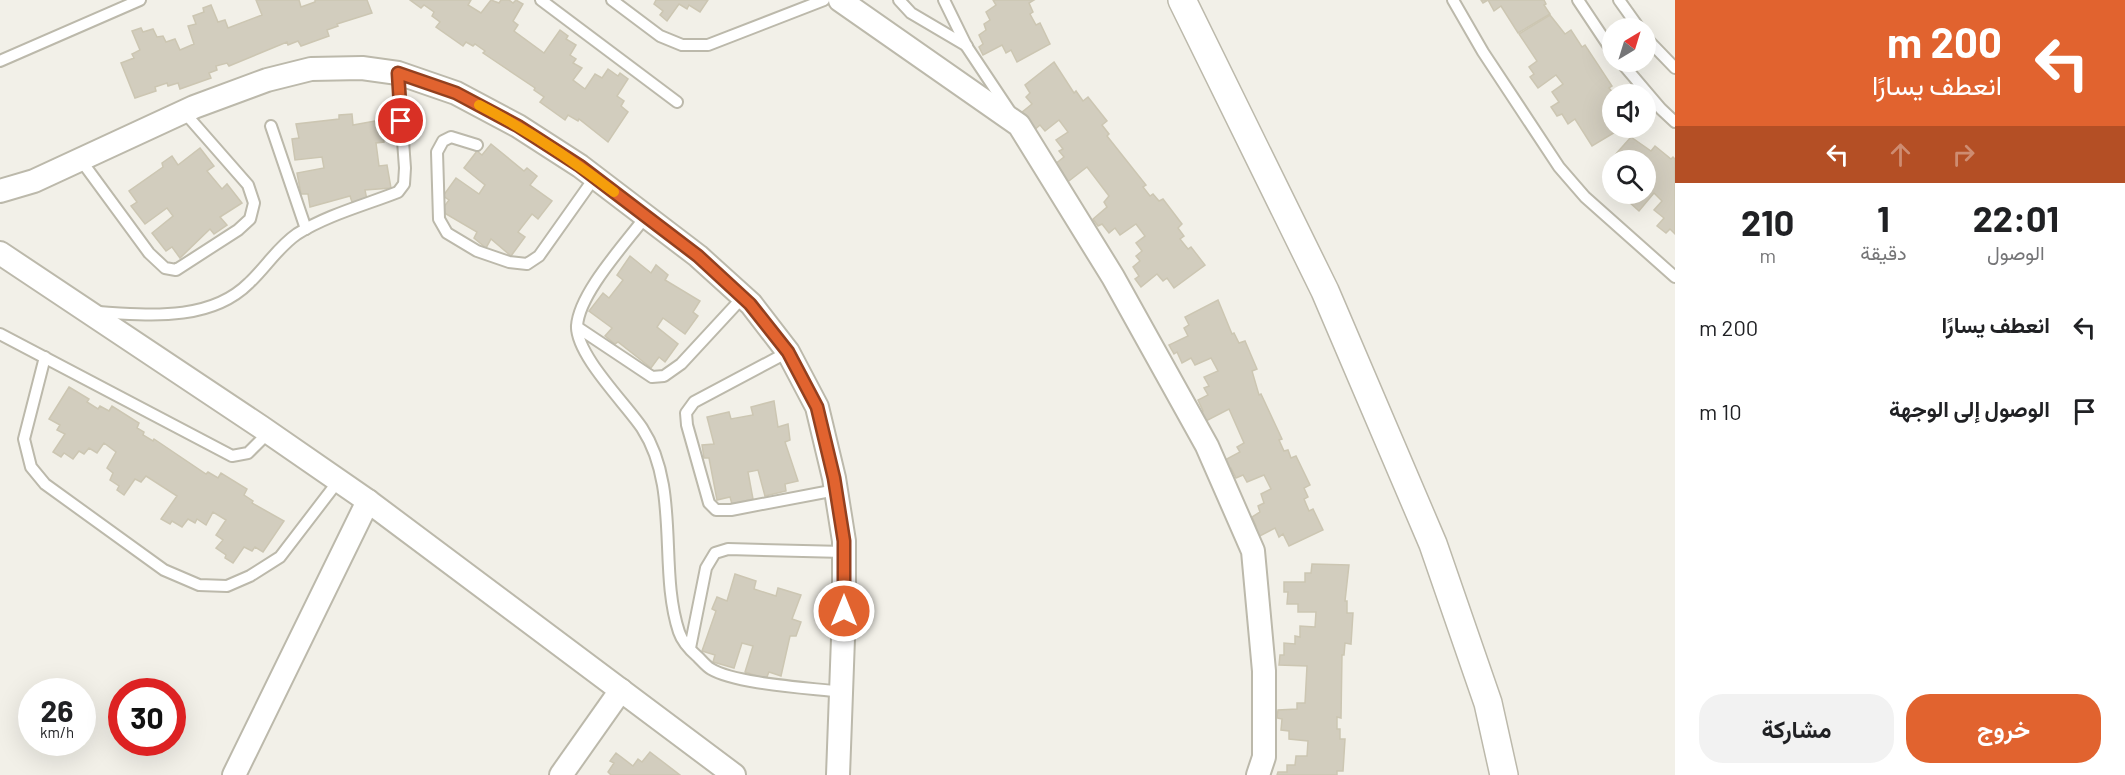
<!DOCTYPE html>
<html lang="ar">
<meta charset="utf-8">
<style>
body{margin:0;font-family:Barlow,Vazirmatn,sans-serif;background:#f2f2f2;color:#202124;direction:rtl;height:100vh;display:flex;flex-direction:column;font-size:22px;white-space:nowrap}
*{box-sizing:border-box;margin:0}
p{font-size:20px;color:#757577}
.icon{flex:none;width:33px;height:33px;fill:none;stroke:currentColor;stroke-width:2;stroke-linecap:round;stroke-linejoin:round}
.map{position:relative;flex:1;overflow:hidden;direction:ltr}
.panel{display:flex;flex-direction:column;background:#fff;width:450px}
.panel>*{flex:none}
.hud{background:#e1632f;color:#fff;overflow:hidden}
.needle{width:39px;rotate:38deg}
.buttons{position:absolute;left:1602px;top:18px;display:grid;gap:12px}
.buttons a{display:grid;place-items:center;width:54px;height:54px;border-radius:50%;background:#fff;box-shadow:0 6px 24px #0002;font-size:30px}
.speed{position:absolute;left:18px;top:678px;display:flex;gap:12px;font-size:30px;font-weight:700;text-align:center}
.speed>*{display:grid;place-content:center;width:78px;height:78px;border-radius:50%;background:#fff;box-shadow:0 6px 24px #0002;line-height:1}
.speed small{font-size:15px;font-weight:400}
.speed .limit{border:9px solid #d22;background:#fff;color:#111}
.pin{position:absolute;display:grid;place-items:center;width:51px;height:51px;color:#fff;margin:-26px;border:3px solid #fff;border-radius:50%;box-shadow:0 2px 6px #0007}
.me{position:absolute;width:66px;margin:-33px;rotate:0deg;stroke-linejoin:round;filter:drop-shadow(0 0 4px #0008)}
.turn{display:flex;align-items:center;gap:21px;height:126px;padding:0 24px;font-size:27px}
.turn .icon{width:78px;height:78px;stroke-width:2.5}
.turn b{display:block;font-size:42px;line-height:51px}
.lanes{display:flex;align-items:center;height:57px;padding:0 24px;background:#0003;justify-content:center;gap:30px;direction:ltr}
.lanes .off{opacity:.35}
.eta{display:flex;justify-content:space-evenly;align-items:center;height:102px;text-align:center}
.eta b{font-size:36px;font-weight:700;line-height:42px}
.button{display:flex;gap:12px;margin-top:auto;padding:12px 24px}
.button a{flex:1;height:69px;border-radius:24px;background:#e1632f;color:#fff;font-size:24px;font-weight:700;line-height:69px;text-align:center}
.button a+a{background:#f2f2f2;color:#202124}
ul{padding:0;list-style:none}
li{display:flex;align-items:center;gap:18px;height:84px;padding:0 24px}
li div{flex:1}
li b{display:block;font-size:22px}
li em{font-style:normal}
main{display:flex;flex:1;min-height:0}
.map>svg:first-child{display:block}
.building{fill:#d2cdbe;stroke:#ccc6b2;stroke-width:1.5}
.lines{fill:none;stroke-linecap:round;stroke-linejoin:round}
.service-casing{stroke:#bcb9ab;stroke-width:14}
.minor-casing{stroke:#bcb9ab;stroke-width:26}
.tertiary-casing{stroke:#bcb9ab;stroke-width:30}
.service{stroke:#fff;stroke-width:10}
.minor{stroke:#fff;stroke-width:22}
.tertiary{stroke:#fff;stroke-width:27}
.route-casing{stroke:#92401f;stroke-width:15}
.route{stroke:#e1632f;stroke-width:10}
.slow{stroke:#f59e0b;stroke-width:10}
</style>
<main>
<section class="panel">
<div class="hud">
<div class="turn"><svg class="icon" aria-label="left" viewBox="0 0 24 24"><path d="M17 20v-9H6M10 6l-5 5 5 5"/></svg><div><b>200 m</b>انعطف يسارًا</div></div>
<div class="lanes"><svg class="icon" aria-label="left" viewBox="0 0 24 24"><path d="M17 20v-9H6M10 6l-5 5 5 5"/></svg><svg class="icon off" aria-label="ahead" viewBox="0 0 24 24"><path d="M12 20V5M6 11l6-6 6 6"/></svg><svg class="icon off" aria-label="right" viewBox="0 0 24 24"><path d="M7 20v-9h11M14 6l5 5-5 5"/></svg></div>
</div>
<div class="eta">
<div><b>22:01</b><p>الوصول</p></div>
<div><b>1</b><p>دقيقة</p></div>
<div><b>210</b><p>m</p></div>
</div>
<ul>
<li><svg class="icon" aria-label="left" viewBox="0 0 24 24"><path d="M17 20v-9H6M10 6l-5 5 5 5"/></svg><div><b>انعطف يسارًا</b></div><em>200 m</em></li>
<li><svg class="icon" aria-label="arrive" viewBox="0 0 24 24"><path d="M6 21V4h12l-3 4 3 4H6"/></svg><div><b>الوصول إلى الوجهة</b></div><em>10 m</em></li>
</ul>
<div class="button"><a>خروج</a><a>مشاركة</a></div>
</section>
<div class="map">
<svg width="1675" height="775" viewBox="0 0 1675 775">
<rect width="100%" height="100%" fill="#f2f0e8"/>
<g class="building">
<path d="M256,0H299L301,7L315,2V0H367L372,13L337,24L338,26L327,30L329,36L301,46L298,41L288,45L287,42L229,66L227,63L216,66L217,70L209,73L211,78L180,89L178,83L168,86L167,83L155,87L156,91L135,98L121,63L134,58L132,54L140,50L132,31L141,28L143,32L153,29L157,37L163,36L166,42L175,39L180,50L194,44L188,26L196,24L193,16L204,12L203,8L211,5L218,22L225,20L228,28L262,15Z"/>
<path d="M410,0H471L468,5L481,13L491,0L499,3L501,0H509L513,3L516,0L523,4L513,21L518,25L514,31L544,53L560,30L568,36L566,39L576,45L570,55L576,59L573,63L582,68L573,80L585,89L595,74L602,78L608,69L618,76L620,73L628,79L617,96L624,101L621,106L628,112L608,142L579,119L578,121L568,115L565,120L540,102L544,97L534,90L535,88L483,53L485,51L475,44L473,46L466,42L463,46L436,27L440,22L432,16L434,12L424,5L421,8Z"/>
<path d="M656,0H708L700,12L689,5L687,9L679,4L667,21L660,15L663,11L654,4Z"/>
<path d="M993,0H1034L1029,3L1033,12L1030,14L1036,25L1040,23L1050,44L1017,62L1011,50L1006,53L1002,45L983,55L979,47L983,44L979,35L986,30L984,24L990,20L986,12L996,5Z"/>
<path d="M1481,0H1544L1546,4L1544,5L1550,14L1518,33L1501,6L1494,11L1488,0L1483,3Z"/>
<path d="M1550,15L1565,34L1571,30L1582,47L1585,45L1612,86L1609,88L1614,94L1612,128H1622L1592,146L1575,119L1568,124L1562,114L1557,116L1551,107L1559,102L1552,92L1563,84L1556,75L1538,88L1530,77L1534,74L1529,67L1537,61L1519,34Z"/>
<path d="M1054,62L1074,93L1076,91L1083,101L1088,97L1107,121L1102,125L1109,134L1107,136L1146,185L1143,187L1150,196L1153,194L1159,201L1163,199L1182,224L1178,228L1184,236L1180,239L1188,249L1191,247L1205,265L1174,288L1167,278L1163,281L1157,274L1141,287L1135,279L1139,276L1133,267L1140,261L1136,256L1142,251L1136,243L1145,236L1136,224L1120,235L1115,228L1109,233L1102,224L1098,226L1093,219L1107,207L1104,202L1109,196L1087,167L1065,184L1059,176L1063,173L1055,164L1064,157L1059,151L1063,149L1056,140L1068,132L1059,120L1045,131L1040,125L1032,132L1016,117L1032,104L1026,97L1030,93L1025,85Z"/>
<path d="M352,114L353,125L380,120L384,142L376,143L379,166L387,165L391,188L365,190L367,200L352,202L350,196L310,207L308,194H301L297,173L324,168L322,157L295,160L292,139L299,138L296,124L339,119V115Z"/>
<path d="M1631,137L1651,151L1655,146L1671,159L1673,157L1675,159V234L1670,229L1666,233L1657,226L1664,218L1654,210L1662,201L1654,193L1639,211L1629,202L1632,199L1626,194H1646V160H1612V169L1607,164Z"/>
<path d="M491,144L524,171L527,168L537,176L530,185L552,201L538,219L532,214L518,232L525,237L511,256L491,239L486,248L474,238L477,232L441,211L449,200L443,196L456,178L479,194L485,185L464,168L477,151L482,155Z"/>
<path d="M200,148L214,166L207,171L222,189L227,184L242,203L220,217L227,225L214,234L210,229L180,258L172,247L166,251L152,233L173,216L167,208L145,224L131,206L137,202L129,191L163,167L162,163L172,156L178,165Z"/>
<path d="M630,256L651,273L656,265L668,275L665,280L700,301L693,312L698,316L685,334L663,318L657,327L678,344L665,362L659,357L651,368L618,342L615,344L605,336L612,328L589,311L603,293L609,298L623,280L617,275Z"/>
<path d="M1218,300L1232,334L1234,333L1239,343L1245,341L1257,369L1252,371L1259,395L1261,394L1282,439L1279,440L1284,451L1288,450L1291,458L1296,456L1310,485L1304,488L1308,497L1304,499L1309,511L1313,509L1323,530L1289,546L1283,534L1279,537L1275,528L1256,538L1252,529L1256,526L1252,517L1260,512L1258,506L1264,503L1261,494L1271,489L1264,475L1247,482L1243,475L1236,478L1231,468L1227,469L1223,461L1240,452L1237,447L1244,443L1229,409L1204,422L1199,412L1203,411L1198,400L1208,395L1204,388L1209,386L1204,377L1218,371L1211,358L1195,365L1191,358L1182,363L1177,352L1174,354L1169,345L1188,336L1184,328L1189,325L1185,317Z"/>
<path d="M69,387L89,399L87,402L98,409L100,406L109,411L112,406L139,423L137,428L144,432L143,435L153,441L154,439L206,474L208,472L218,478L221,473L247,489L244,495L253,501L252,503L284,521L263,552L255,547L252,551L244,547L233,563L225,558L226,555L216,548L223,540L216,535L226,520L213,512L206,525L197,519L195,523L188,519L182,527L172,521L170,524L161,519L177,496L146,476L141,482L135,479L124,495L117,490L119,486L110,480L113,473L107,468L116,452L104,443L97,453L89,448L84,454L79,451L73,459L64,453L61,457L53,452L65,434L57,430L60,425L49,419Z"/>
<path d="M774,401L778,427L788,424L790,440L785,442L798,481L785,484L786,491L765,496L758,470L748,472L753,499L732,504L730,497L717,500L709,458H704L702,445L714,444L707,417L729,412L731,419L753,415L751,407Z"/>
<path d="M1312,564L1349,565L1345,601H1347V613H1353L1351,644L1345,643L1344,655H1342L1341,718L1337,717V729H1340V739H1345L1343,771H1337V775H1277L1278,772H1287V765H1295L1296,756H1307L1308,741L1289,739V731L1281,730L1282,719L1277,718L1278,710L1297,709V703H1305L1307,666L1279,665L1280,655H1284V643L1295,644V636L1300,637V626L1315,627L1316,612H1298V604H1287L1288,592H1284V582H1305V573H1311Z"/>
<path d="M735,574L756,581L754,589L776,596L778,588L801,595L792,619L801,622L796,636H790L781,676L769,672L766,679L745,672L753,646L742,643L734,668L713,662L715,655L702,651L716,611L712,609L717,597L727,601Z"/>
<path d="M650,752L680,775H611L608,772L614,763L610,761L616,753L633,766L638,759L642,762Z"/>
</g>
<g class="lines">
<defs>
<g id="service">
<path d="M541,0L677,102"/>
<path d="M612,0L660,36L682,45H708L824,0"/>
<path d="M899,0L911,13L967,46"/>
<path d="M944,0L967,47L1009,110"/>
<path d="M1453,0L1483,52L1559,167L1585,197L1675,277"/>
<path d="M1578,0L1612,51"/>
<path d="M1619,0L1639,28"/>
<path d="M1646,38L1675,68"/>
<path d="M0,61L140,0"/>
<path d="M1621,62L1661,109L1675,122"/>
<path d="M271,126L306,229"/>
<path d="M477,145L451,137L443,141L437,152L439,219L447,233L477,251L509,262L527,264L539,256L595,177"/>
<path d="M80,159L149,253L165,268L176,270L238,230L250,219L254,203L248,185L184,112"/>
<path d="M646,216C626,243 579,293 577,326C576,355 626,404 642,428C681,488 658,569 679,632C682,641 691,651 698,657C702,661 707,667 711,669C736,684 810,688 841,692"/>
<path d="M98,312C148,315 210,322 249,283C266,267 278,247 297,234C327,215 365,205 398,192L404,184L405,168L398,73"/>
<path d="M577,327L652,377L664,376L681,364L743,297"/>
<path d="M0,334L232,456L248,453L269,432"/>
<path d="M788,352L694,402L686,413L687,425L709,503L716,510H731L836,490"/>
<path d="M45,357L24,439L31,467L45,484L164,570L199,585L227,586L250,576L280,557L339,480"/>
<path d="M690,648L706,568L715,553L728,549L844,552"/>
</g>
<g id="minor">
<path d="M840,0L1019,125L1113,277L1207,446L1253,551L1264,671V757L1258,775"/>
<path d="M0,191L34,181L194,107L267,80L311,69L362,68L398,73L456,93L518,126L580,166L698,256L751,304L788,352L817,407L834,478L844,541V611L838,775"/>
<path d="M0,253L261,427L368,501L734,775"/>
<path d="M234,775L368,501"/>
<path d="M561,775L621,690"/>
</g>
<path id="tertiary" d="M1182,0L1325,291L1433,544L1488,703L1504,775"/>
</defs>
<use href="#service" class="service-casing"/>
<use href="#minor" class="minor-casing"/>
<use href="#tertiary" class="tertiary-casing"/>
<use href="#service" class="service"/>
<use href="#minor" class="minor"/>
<use href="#tertiary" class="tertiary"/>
</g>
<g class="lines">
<defs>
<path id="route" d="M401,121L398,73L456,93L518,126L580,166L698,256L750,304L788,352L817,407L834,478L844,541V611"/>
</defs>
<use href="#route" class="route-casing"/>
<use href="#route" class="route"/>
<path class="slow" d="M479,105C527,130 571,159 614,192"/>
</g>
</svg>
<div class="buttons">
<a><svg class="needle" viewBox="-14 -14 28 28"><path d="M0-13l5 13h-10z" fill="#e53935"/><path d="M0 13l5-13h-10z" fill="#757577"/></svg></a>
<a><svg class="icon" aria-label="sound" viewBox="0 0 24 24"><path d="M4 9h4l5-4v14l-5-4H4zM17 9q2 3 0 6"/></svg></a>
<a><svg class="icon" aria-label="search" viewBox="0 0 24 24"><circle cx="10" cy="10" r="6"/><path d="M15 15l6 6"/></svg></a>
</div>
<div class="speed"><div>26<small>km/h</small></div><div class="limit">30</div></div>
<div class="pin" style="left:401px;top:121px;background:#d93025"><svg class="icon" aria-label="arrive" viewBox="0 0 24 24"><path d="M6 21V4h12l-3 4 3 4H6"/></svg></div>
<svg class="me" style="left:844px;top:611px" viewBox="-20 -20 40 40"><circle r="17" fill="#e1632f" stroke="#fff" stroke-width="3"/><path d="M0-11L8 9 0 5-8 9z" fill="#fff"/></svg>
</div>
</main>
